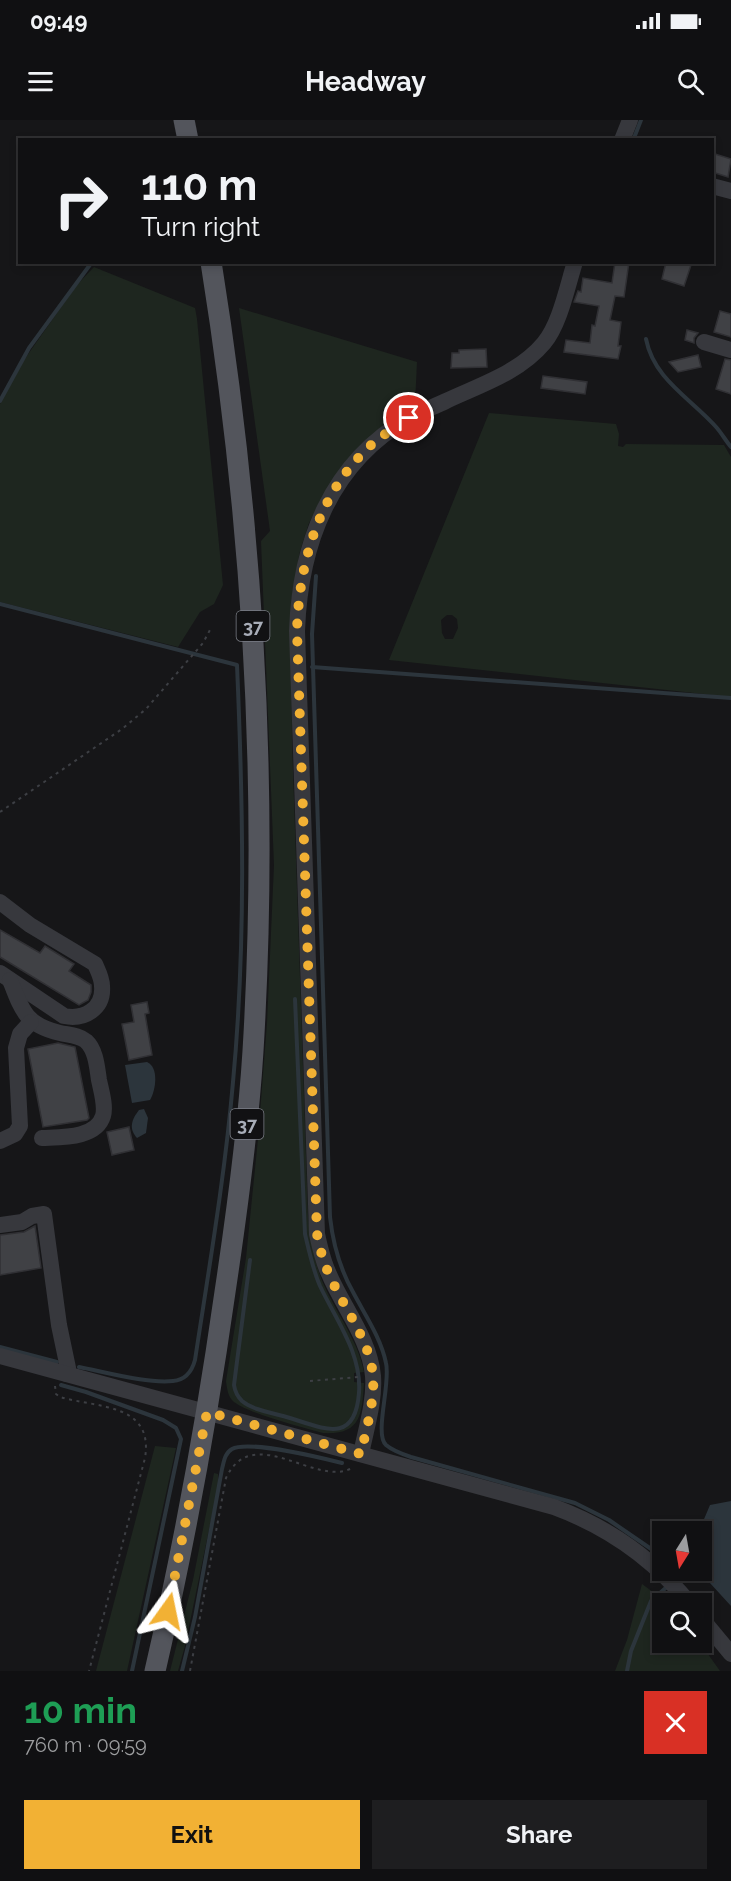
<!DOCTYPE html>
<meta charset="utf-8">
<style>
body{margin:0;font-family:Raleway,sans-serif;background:#1e1e20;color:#f1f3f6;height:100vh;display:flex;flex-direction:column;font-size:22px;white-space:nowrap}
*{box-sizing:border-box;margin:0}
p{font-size:20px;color:#9c9d9f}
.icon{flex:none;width:33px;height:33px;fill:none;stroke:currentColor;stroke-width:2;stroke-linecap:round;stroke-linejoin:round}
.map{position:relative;height:1551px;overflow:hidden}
.details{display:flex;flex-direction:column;background:#101012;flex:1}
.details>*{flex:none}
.banner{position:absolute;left:18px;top:18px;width:696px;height:126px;border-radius:0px;box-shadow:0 3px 9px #0003,0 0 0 2px #303032;background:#101012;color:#f1f3f6;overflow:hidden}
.needle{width:39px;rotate:191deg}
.fabs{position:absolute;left:652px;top:1401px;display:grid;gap:12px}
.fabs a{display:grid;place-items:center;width:60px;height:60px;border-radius:0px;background:#101012;box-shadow:0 3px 9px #0003,0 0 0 2px #303032;font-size:30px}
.pin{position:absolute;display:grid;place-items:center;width:51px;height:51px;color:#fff;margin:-26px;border:3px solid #fff;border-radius:50%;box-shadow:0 2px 6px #0007}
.me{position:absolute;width:66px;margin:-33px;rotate:12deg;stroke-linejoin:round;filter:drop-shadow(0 0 4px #0008)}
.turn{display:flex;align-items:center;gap:21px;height:126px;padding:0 24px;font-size:27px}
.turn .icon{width:78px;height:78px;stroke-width:2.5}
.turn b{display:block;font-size:42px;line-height:51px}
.round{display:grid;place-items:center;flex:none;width:63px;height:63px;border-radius:0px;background:#1e1e20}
.overview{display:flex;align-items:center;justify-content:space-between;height:102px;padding:0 24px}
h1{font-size:36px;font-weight:700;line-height:45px;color:#1e9e55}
.primary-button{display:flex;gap:12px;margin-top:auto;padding:12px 24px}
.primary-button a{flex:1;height:69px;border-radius:0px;background:#f2b134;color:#111;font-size:24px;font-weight:700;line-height:69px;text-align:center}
.primary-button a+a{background:#1e1e20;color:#f1f3f6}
.status{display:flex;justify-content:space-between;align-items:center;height:42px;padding:0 30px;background:#101012;direction:ltr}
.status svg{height:16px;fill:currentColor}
header{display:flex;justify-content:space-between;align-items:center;height:78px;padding:0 24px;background:#101012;font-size:27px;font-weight:700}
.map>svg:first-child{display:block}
.green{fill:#1e261f;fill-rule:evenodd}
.water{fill:#2c353c}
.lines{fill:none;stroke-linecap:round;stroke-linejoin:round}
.stream{stroke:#2c353c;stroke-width:4}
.building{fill:#404145;stroke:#303034;stroke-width:1.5}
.path{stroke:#3d3f44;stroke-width:2;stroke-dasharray:3 4.5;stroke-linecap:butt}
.minor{stroke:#37383d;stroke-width:16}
.major{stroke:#53555c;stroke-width:21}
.route{stroke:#f2b134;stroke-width:10;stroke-dasharray:0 18}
.labels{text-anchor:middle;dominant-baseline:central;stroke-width:6;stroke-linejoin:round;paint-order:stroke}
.shield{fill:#111113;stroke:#7b7e86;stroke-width:1.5}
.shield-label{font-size:18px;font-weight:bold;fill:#a8adb8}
</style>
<div class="status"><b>09:49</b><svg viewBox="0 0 49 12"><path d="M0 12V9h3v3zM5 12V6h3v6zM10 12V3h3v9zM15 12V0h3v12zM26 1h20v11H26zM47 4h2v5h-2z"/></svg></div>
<header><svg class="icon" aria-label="menu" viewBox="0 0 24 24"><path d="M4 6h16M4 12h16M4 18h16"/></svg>Headway<svg class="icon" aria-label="search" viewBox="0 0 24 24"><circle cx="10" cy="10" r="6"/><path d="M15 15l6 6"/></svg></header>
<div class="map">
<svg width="731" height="1551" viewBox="0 0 731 1551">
<rect width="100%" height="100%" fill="#161618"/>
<g class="green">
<path d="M94,147L195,188L197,199L223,465L214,484L200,492L178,527L0,482V284L24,240L76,166Z"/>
<path d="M239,188L417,242L415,284L370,317L332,361L309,403L300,431L291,481L292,621L308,1095C310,1118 314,1141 323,1163C336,1193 358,1220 364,1252L354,1253V1262L364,1263C362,1295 361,1315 323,1313C302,1307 250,1294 234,1282C228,1277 227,1269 226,1261L246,1138L258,1019L267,903L274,745L261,421L270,411Z"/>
<path d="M489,293L616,304L619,314L618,326L623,327L626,324L724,325L731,337V577L389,540ZM447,495H452L457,499L458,508L453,519H445L442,513L441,500Z"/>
<path d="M155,1326L176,1328L127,1551H96Z"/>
<path d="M214,1353L218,1354V1366L185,1526L178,1551H170L193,1460Z"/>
<path d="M642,1464L668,1483L663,1484V1522L700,1523L720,1551H615L627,1520Z"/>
</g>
<g class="water">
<path d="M147,942C159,947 156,970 150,980L132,983L125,945Z"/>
<path d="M144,989L148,998L146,1013L137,1018C128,1008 132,999 139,990Z"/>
<path d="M731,1381V1486L699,1451L702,1450V1412L699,1411L710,1385Z"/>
</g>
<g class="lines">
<g class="stream">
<path d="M634,18L641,0"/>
<path d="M646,219C654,260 692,279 717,308C722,314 726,321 731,327"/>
<path d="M0,281L29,228L92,142"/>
<path d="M316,456L312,514L330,1097C333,1124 340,1149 353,1172C365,1195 381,1218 386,1243C391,1263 374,1314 386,1325C393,1331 402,1334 411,1337L575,1383L609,1400L657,1433"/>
<path d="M0,484L237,545C243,684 246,824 233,962C225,1055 209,1148 195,1240C192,1251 185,1260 173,1261C148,1264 105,1252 79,1247"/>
<path d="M312,547L731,578"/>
<path d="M250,1140L234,1265C235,1272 237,1276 242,1281C254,1291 275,1293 290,1298C325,1309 355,1324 359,1273C362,1234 336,1200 320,1166C313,1150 309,1131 305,1114L295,879"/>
<path d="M0,1227L57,1242"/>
<path d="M61,1265L86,1272L163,1300L176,1308L181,1319L132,1551"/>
<path d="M674,1460L685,1450"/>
<path d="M182,1551L195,1497L222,1349C224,1341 225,1333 232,1329C248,1320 322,1338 342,1343"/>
<path d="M627,1551L631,1531L651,1481L669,1465"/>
</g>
</g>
<g class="building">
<path d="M715,34L731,39L728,57L712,52Z"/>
<path d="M615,142H629L624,177L615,176L610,200L621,202L618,226H621L618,239L564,232L566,220L590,223L592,205L595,206L599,186L574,182L578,171L581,172L583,158L612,163Z"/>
<path d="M666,142H692L684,166L662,159Z"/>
<path d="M720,191L731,194V217L714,212Z"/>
<path d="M687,210L698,213L694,218V223L685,220Z"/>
<path d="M486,229L487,247L451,248L452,233H459V230Z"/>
<path d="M698,235L701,247L678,252L669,242Z"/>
<path d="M725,239L731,240V274L716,269Z"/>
<path d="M543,256L587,262L585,274L541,268Z"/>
<path d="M0,810L40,833L45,826L74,844L69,851L91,865V872L88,880L79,885L0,837Z"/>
<path d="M147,882L149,893L145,894L152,935L129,940L122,904L134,902L131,885Z"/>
<path d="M58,923L75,927L89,998L87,1000L43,1007L28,929Z"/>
<path d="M129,1007L134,1030L112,1035L107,1012Z"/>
<path d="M35,1106L41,1148L0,1155V1115L24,1112Z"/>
</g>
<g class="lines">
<g class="path">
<path d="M0,692L122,609L146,589L203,523L211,508"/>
<path d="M310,1261L358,1257"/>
<path d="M55,1266L56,1274L60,1277C97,1288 154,1283 145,1338L89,1551"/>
<path d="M190,1551L226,1358C253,1301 316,1368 352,1348"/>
</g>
<g class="minor">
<path d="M622,20L630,0"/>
<path d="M712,66L731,71"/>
<path d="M704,222L731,230"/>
<path d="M0,782L30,805L95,844C98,851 102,858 102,866C104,889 84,900 64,896L0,853"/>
<path d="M10,860C22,891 26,905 60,913C69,915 79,915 86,921C96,930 97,947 99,960C101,970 106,986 103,996C96,1019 60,1017 42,1018"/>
<path d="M0,1021L15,1014L20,1006L16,928L20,914L31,902"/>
<path d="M0,1105L22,1102L32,1096L44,1094L59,1205L68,1248L67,1254"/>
<path d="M0,1236L554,1387C608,1407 653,1438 690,1484"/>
<path d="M361,1334C366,1309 375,1281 373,1256C370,1220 343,1187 329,1154C323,1142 320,1128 317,1114L297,511C300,424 330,343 409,298C421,291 434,287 446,281C480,265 519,253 544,223C560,204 567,167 575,142"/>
<path d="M702,1499L731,1534"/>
</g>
<g class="major">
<path d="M184,0L188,20"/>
<path d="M155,1551C184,1426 207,1299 225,1172C237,1092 248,1012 253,931C269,667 253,404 211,142"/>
</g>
</g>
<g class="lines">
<path class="route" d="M168,1491L207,1292L361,1334C366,1309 375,1281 373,1256C370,1220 343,1187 329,1154C323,1142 320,1128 317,1114L297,511C299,439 321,366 378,319C388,312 399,305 409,298"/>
</g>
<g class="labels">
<g class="shield">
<rect x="236.5" y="491" width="33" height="30" rx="4.5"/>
<rect x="230.5" y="989" width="33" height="30" rx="4.5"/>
</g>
<g class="shield-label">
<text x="253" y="506">37</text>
<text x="247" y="1004">37</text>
</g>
</g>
</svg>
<div class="fabs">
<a><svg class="needle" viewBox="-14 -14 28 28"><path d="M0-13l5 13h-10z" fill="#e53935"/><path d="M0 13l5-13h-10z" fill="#9c9d9f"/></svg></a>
<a><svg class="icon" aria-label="search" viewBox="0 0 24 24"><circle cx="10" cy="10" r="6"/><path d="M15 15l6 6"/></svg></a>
</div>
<div class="pin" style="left:409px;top:298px;background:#d93025"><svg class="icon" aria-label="arrive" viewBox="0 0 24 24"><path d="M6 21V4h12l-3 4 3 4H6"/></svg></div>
<svg class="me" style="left:168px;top:1491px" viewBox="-20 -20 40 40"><path d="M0-17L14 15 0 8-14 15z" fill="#f2b134" stroke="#fff" stroke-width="4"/></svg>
<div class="banner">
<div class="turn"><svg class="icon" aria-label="right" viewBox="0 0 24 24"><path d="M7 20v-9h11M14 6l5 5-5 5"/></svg><div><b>110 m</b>Turn right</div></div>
</div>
</div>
<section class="details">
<div class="overview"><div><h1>10 min</h1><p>760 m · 09:59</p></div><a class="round" style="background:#d93025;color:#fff"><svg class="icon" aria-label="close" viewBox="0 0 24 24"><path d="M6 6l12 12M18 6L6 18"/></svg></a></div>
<div class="primary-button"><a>Exit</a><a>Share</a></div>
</section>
